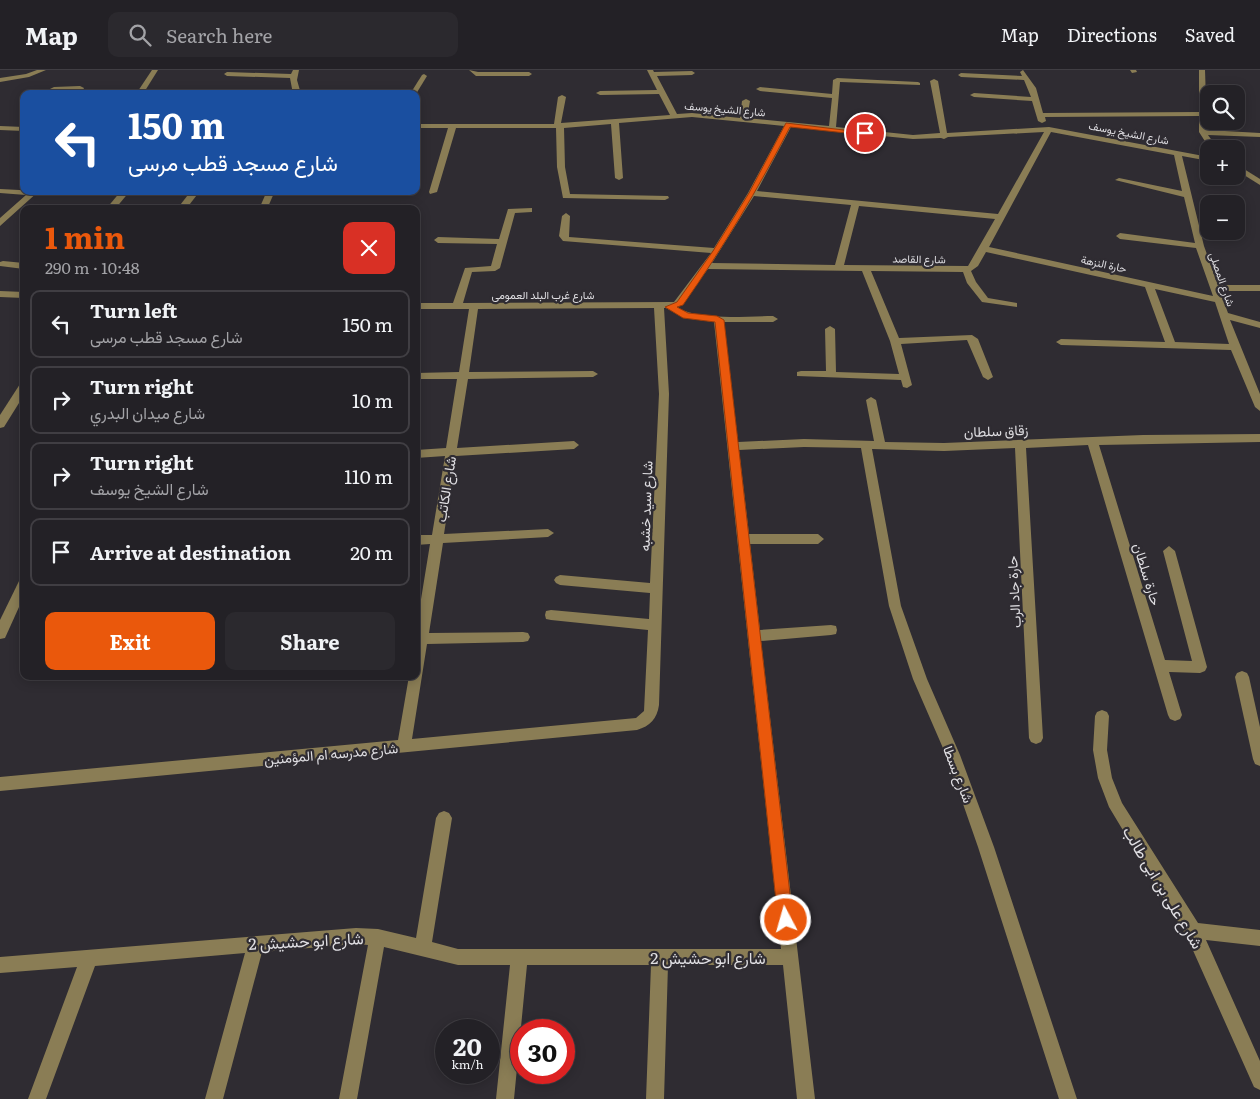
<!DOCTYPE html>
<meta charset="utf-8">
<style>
body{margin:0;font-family:Literata,Vazirmatn,serif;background:#2b292e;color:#f1f3f6;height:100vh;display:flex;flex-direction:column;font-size:19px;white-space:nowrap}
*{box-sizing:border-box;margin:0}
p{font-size:16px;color:#a3a3a7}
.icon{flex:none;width:28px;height:28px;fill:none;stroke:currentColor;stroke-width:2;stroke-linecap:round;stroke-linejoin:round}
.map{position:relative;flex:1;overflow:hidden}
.drawer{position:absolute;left:20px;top:135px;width:400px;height:475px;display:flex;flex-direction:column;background:#232126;border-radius:10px;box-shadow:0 2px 12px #0003,0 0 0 1px #403e43}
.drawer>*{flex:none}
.top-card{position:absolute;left:20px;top:20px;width:400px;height:105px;border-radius:10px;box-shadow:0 2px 12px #0003,0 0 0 1px #403e43;background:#1a4fa0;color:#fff;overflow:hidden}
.fabs{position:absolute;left:1200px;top:15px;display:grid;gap:10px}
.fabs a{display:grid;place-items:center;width:45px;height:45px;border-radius:10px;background:#232126;box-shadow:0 2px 12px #0003,0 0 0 1px #403e43;font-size:25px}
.speed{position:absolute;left:435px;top:949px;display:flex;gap:10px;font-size:25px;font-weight:700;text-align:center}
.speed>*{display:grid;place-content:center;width:65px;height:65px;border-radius:50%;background:#232126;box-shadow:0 2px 12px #0003,0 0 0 1px #403e43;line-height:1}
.speed small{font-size:12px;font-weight:400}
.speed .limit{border:8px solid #d22;background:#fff;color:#111}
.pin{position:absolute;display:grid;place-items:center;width:42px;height:42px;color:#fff;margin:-21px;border:2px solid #fff;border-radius:50%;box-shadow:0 1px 5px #0007}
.me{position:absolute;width:55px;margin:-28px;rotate:354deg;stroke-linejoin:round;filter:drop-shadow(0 0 4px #0008)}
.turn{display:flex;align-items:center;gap:18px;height:105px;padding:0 25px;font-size:22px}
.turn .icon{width:65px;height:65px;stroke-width:2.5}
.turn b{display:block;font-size:35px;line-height:42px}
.round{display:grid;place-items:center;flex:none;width:52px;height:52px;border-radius:10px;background:#2b292e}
.overview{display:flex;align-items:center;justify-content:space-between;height:85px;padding:0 25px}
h1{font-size:30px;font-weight:700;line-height:38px;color:#ea580c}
.cta{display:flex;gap:10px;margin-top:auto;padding:10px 25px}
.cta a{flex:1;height:58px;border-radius:10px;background:#ea580c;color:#fff;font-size:20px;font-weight:700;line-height:58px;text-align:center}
.cta a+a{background:#2b292e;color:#f1f3f6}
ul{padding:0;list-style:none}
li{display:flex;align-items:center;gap:15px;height:68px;margin:0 10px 8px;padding:0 15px;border:2px solid #403e43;border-radius:10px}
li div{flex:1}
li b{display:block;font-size:19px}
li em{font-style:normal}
header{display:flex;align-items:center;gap:30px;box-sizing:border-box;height:70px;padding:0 25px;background:#232126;border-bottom:1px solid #403e43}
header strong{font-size:24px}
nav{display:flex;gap:28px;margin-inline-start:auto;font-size:18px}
.search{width:350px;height:45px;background:#2b292e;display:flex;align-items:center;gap:12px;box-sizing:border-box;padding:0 18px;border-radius:10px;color:#a3a3a7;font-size:19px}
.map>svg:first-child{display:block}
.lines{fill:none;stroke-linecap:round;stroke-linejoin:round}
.minor{fill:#8a7d55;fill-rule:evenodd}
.route{fill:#ea580c;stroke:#983908}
.labels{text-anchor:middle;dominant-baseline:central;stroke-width:4.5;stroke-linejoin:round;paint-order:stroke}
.far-street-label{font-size:11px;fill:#dfdee2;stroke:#2f2c32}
.street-label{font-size:14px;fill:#dfdee2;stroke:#2f2c32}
.near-street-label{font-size:16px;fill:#dfdee2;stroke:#2f2c32}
</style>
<header>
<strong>Map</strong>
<div class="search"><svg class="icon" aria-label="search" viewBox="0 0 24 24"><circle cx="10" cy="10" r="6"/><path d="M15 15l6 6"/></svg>Search here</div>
<nav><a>Map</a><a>Directions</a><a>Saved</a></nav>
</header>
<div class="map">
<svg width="1260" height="1029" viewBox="0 0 1260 1029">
<rect width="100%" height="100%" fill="#2f2c32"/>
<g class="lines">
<g class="minor">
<path d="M37,0H46L29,7L0,12V8L26,4Z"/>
<path d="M152,0H158L143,24H136Z"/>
<path d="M293,0H299L297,10L301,24H293L290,8L227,6L224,4L227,2L291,4Z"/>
<path d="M469,0L478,2H529L532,4L529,6H476Z"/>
<path d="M647,0H653L654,2L692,1L695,3L692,5L657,6L677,44L692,43L740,48L742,31L746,29L750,31L747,48L829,56L832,28L760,21L756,19L760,17L832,24L833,10L837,8L918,12L920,13V15L840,12L836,57L913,65L940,63L930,11L934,9L938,11L947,63L1049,57L1209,87V91L1182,86L1204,176L1218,215H1260V221H1220L1228,243L1260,252V258L1230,250L1260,324V341L1255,337L1231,280L1061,275L1056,272L1061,269L1165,272L1145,217L986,182L978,196L971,201L976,212L988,228L1017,233V237L982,232L967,213L963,202L871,201L899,268L972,265L978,269L993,307L988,310L983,307L967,270L901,274L912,315L907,318L903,317L901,310L797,306V302L801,301H826L825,259L830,256L835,259L836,302L899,304L890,271L862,201L708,199L678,238C703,251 744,246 773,246L778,249L773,252H724L738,372L804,369L874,371L866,330L871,327L876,330L885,372L944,373L1143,365L1260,364V372L1099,375L1165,590L1192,591L1163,481L1169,476L1175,481L1207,597L1205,601L1200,603L1169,602L1182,645L1180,649L1175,651L1170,649L1168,645L1088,375L1026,378L1043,668L1041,672L1036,674L1031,672L1029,668L1015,378L944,381L872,379L901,536L927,609L960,685L994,777L1077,1029H1059L978,777L946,685L913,609L889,536L861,378L804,377L739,380L749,464H818L824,469L818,474H750L760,560L831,555L836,556L837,560L836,564L831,565L761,571L815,1029H797L783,895H668L664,1029H646L651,895H527L514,1029H496L510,895H458L384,877L357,1029H339L368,875L356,874L262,882L223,1029H205L245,883L95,896L46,1029H28L77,897L0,903V887L356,858L378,859L416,868L436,748L439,743L444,741L449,743L452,748L432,872L458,879H781L714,252L684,248L666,238H664L669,324L659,635C657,649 650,656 637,660L0,721V707L398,670L409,606H416V560L430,474L416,475V465H432L445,386L416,388V380L446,378L457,309H416V303L459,302L469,239H416V233H453L465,198L491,196L497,174L438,173L434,170L438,167L499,169L508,139L532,138V142L515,143L500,198L495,201L472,202L463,233L674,232L711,183L563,171L559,166L562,146L566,143L570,146L569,167L714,178L748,123L784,56L692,47L619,53L623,108L619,110L615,108L611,54L564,58L565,97L570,124L668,126L669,128L665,130L563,128L557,97L556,58H456L437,122L430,124L429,122L448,58H416V54H554L558,27L562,25L566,27L561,53L670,45L659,24L600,25L596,23L600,21L657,20ZM791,57L913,69L941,68L944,69L948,67L1044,62L998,144L757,121ZM1051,62L1174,85L1182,121L1119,108L1115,110L1184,127L1195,173L1120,163L1116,166L1120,169L1196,178L1213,226L989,177ZM754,126L851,135L835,195L712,193ZM859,136L995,149L968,196L844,195ZM1155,219L1215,232L1229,274L1175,272ZM654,238L659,324L650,513L560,505L556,507L554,510L556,513L560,515L650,523L649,549L551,540L546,541L545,545L546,549L551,550L648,560L644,641L636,648L412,669L427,574L523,572L528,571L530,567L528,563L523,562L429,563L443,473L548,467L554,463L548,459L444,464L456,386L574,379L579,375L574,371L457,378L468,309L593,307L598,304L593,301L469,302L478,239Z"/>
<path d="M1023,0L1036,18L1043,43L1199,42V0H1205L1207,60L1260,63V67L1208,65L1218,79H1210L1199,62V46L1045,47L1046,51L1042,53L1038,51L1032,31L974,27L970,25L974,23L1031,27L1024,10L961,7L958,5L961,3L1022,6L1020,2Z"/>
<path d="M1130,0H1136L1137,2L1132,3Z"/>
<path d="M424,4L427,6L416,24H410L422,5Z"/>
<path d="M80,16L84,18L81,24H74L75,20L54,21L50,19L54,17Z"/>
<path d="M0,56L24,57V61L0,60Z"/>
<path d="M1236,94L1260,109V115L1236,100Z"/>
<path d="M0,119L39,121L0,156V148L26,125L0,123Z"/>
<path d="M121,121H130L115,139H106Z"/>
<path d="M191,121H200L186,139H177Z"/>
<path d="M267,121H275L267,139H259Z"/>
<path d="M3,191L24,193V199L0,196V192Z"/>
<path d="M0,221L24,222V228L0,227Z"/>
<path d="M24,313V325L4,357L0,358V345L20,314Z"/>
<path d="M24,507V526L5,568L0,569V550L20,509Z"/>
<path d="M1242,601L1247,603L1249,607L1260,657V696L1255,694L1253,689L1235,607L1237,603Z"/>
<path d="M1102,640L1107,642L1109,646L1107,680L1112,708L1122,733L1198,853L1260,860V876L1206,870L1260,991V1020L1254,1017L1187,867L1109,737L1098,708L1093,680L1095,646L1097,642Z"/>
</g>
</g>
<path class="route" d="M786,53L868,63L865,65L790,57C758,119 723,178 683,235L677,237L688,243L717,246L724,250L793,850L791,855L786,857L780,855L778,850L715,252L683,248L665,237L677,232L713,181L749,123Z"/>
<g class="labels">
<g class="far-street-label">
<text transform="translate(725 38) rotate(5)">شارع الشيخ يوسف</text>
<text transform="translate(1129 62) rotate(11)">شارع الشيخ يوسف</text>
<text transform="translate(919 188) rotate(1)">شارع القاصد</text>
<text transform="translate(1104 193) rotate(12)">حارة النزهة</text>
<text transform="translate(1223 209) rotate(71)">شارع المصلى</text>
<text x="543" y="224">شارع غرب البلد العمومى</text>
</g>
<g class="street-label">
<text transform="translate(996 360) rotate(-2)">زقاق سلطان</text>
<text transform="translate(445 419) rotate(-81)">شارع الكاتب</text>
<text transform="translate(645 436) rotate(-88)">شارع سيد خشبه</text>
<text transform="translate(1148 504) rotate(73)">حارة سلطان</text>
<text transform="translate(1013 522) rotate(-93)">حارة جاد الرب</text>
<text transform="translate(331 683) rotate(-5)">شارع مدرسه ام المؤمنين</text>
<text transform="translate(959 704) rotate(69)">شارع بسطا</text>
</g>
<g class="near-street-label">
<text transform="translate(1164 817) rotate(59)">شارع على بن ابى طالب</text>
<text transform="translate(306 870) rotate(-3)">شارع ابو حشيش 2</text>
<text x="708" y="887">شارع ابو حشيش 2</text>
</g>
</g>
</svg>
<div class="fabs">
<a><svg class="icon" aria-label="search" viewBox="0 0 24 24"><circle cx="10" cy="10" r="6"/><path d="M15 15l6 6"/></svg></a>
<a>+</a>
<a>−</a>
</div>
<div class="speed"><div>20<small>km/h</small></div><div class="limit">30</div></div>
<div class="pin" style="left:865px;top:63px;background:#d93025"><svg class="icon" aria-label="arrive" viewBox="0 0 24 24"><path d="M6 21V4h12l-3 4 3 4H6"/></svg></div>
<svg class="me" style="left:786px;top:850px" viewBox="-20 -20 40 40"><circle r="17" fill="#ea580c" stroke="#fff" stroke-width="3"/><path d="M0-11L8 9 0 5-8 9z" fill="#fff"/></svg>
<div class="top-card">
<div class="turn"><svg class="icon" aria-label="left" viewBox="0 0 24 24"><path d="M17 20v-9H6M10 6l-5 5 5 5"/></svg><div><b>150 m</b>شارع مسجد قطب مرسى</div></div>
</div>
<section class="drawer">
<div class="overview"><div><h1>1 min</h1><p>290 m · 10:48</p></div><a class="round" style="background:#d93025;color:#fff"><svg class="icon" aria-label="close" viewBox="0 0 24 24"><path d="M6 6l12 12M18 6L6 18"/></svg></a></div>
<ul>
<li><svg class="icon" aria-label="left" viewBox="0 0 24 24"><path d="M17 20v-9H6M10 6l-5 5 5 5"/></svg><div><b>Turn left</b><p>شارع مسجد قطب مرسى</p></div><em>150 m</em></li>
<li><svg class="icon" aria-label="right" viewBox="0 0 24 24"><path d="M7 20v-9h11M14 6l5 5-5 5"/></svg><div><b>Turn right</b><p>شارع ميدان البدري</p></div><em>10 m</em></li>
<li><svg class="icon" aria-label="right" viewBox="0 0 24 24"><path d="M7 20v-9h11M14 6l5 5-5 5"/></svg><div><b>Turn right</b><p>شارع الشيخ يوسف</p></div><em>110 m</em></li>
<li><svg class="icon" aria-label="arrive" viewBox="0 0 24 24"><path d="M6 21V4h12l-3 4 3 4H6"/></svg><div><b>Arrive at destination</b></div><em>20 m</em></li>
</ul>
<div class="cta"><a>Exit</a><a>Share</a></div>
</section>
</div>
